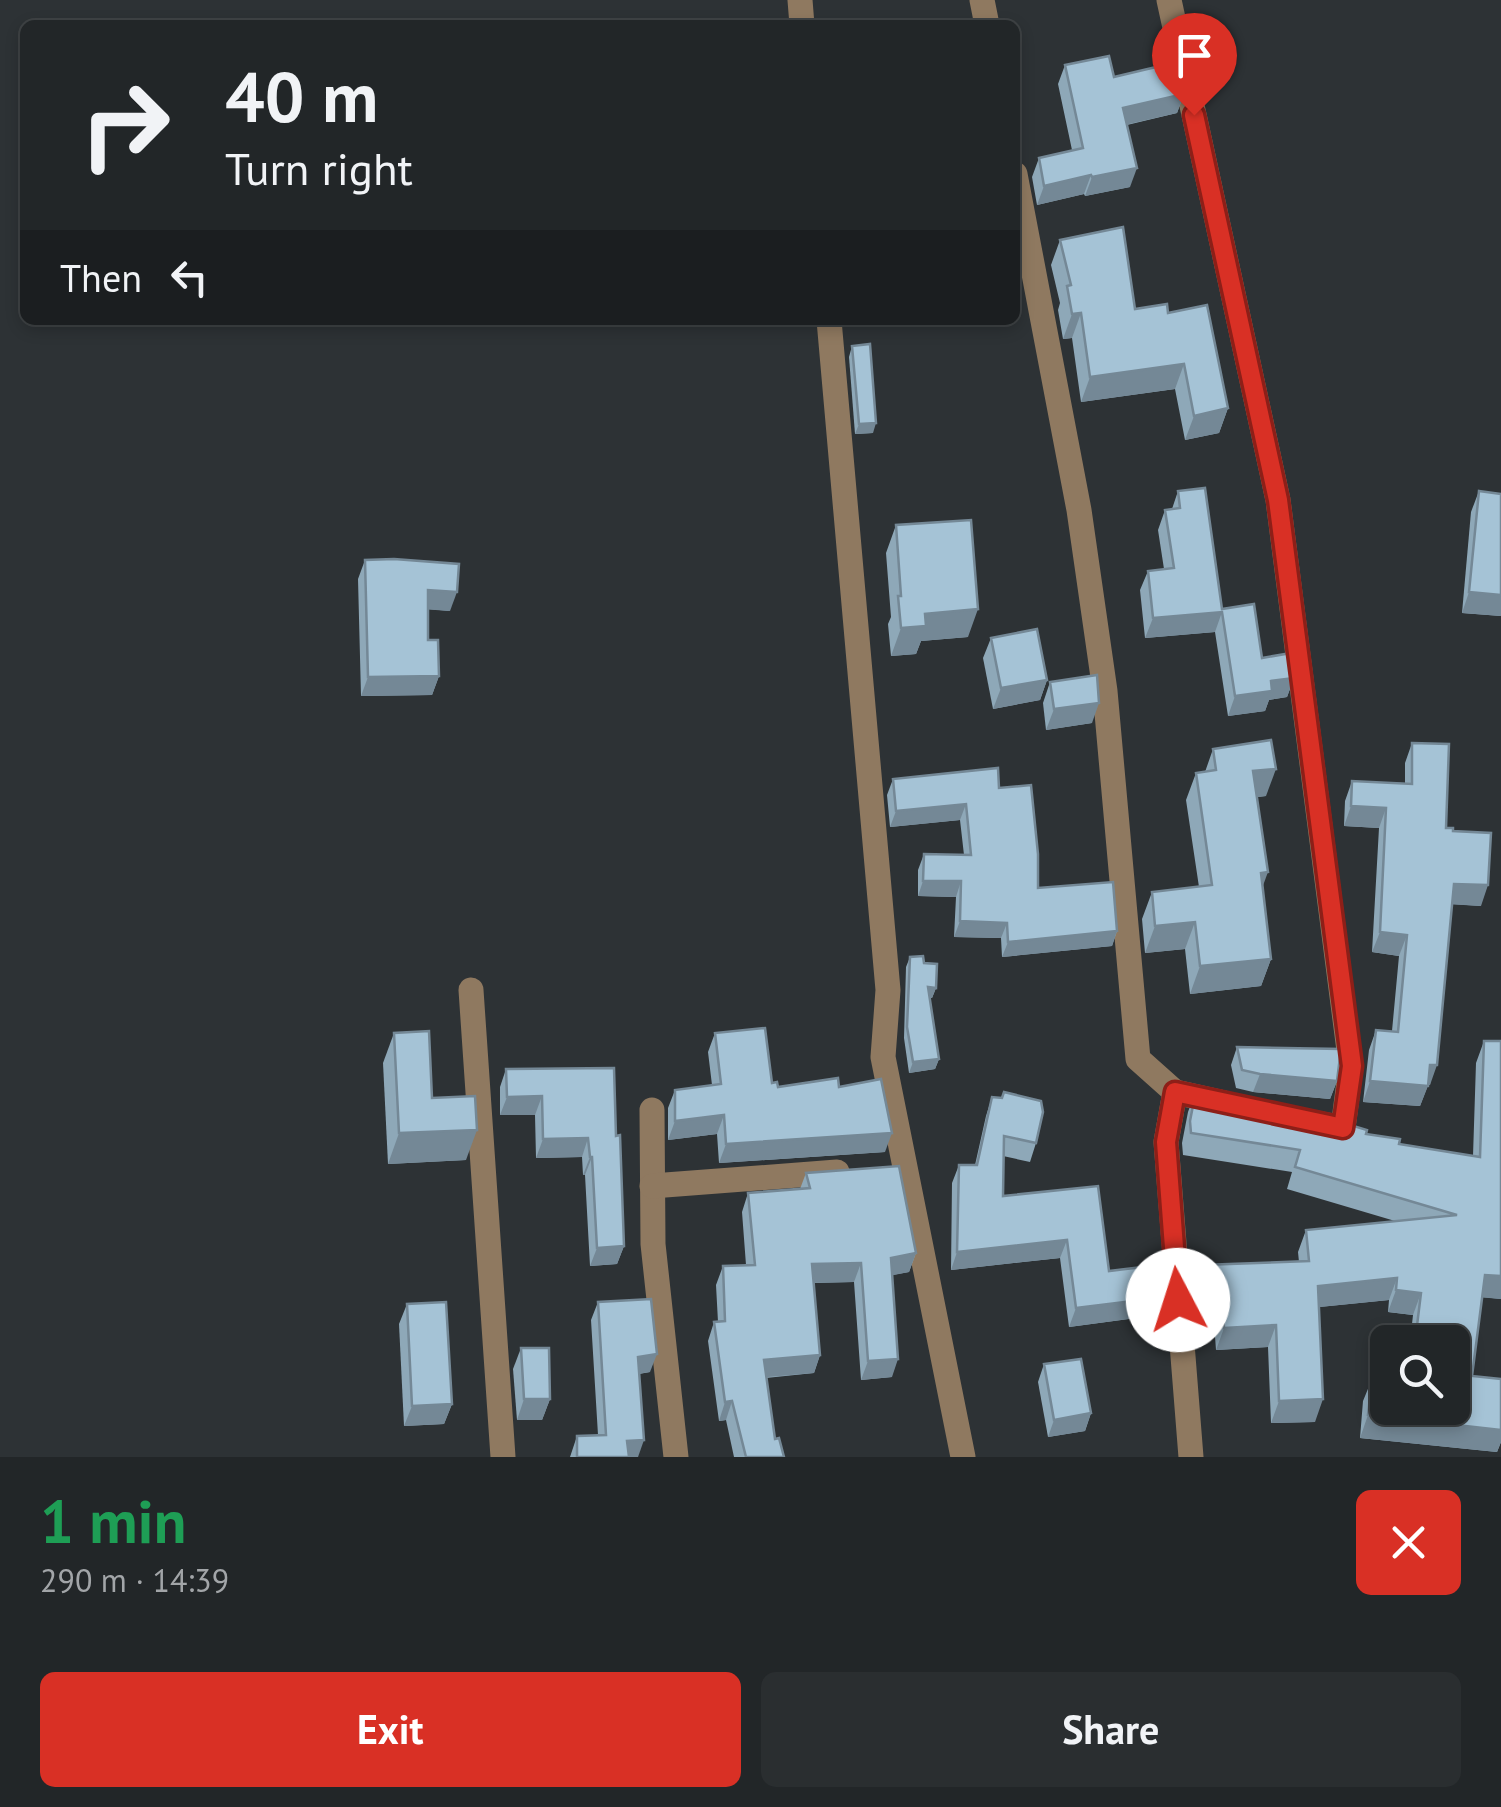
<!DOCTYPE html>
<meta charset="utf-8">
<style>
body{margin:0;font-family:"PT Sans",sans-serif;background:#2a2e30;color:#f1f3f6;height:100vh;display:flex;flex-direction:column;font-size:38px;white-space:nowrap}
*{box-sizing:border-box;margin:0}
p{font-size:32px;color:#a2a5a8}
.icon{flex:none;width:55px;height:55px;fill:none;stroke:currentColor;stroke-width:2;stroke-linecap:round;stroke-linejoin:round}
.map{position:relative;height:1457px;overflow:hidden}
.drawer{display:flex;flex-direction:column;background:#222628;flex:1}
.drawer>*{flex:none}
.hud{position:absolute;left:20px;top:20px;width:1000px;height:305px;border-radius:15px;box-shadow:0 5px 15px #0003,0 0 0 2px #3f4345;background:#222628;color:#f1f3f6;overflow:hidden}
.fabs{position:absolute;left:1370px;top:1325px;display:grid;gap:20px}
.fabs a{display:grid;place-items:center;width:100px;height:100px;border-radius:15px;background:#222628;box-shadow:0 5px 15px #0003,0 0 0 2px #3f4345;font-size:50px}
.pin{position:absolute;display:grid;place-items:center;width:85px;height:85px;color:#fff;margin:-102px -42px;border-radius:50% 50% 50% 0;rotate:-45deg;box-shadow:0 0 10px #0007}
.pin .icon{rotate:45deg}
.me{position:absolute;width:110px;margin:-55px;rotate:355deg;stroke-linejoin:round;filter:drop-shadow(0 0 8px #0008)}
.turn{display:flex;align-items:center;gap:35px;height:210px;padding:0 40px;font-size:45px}
.turn .icon{width:130px;height:130px;stroke-width:2.5}
.turn b{display:block;font-size:70px;line-height:85px}
.then{display:flex;align-items:center;height:95px;padding:0 40px;background:#0003;gap:20px;font-size:38px}
.round{display:grid;place-items:center;flex:none;width:105px;height:105px;border-radius:15px;background:#2a2e30}
.headline{display:flex;align-items:center;justify-content:space-between;height:170px;padding:0 40px}
h1{font-size:60px;font-weight:800;line-height:75px;color:#1e9e55}
.cta{display:flex;gap:20px;margin-top:auto;padding:20px 40px}
.cta a{flex:1;height:115px;border-radius:15px;background:#d93025;color:#fff;font-size:40px;font-weight:800;line-height:115px;text-align:center}
.cta a+a{background:#2a2e30;color:#f1f3f6}
.map>svg:first-child{display:block}
.lines{fill:none;stroke-linecap:round;stroke-linejoin:round}
.minor{stroke:#8f7960;stroke-width:25}
.wall{fill:#8ea8b8}
.shaded-wall{fill:#748896}
.building{fill:#a5c3d6;stroke:#748896;stroke-width:2.5}
.route-casing{stroke:#8d1f18;stroke-width:25}
.route{stroke:#d93025;stroke-width:18}
</style>
<div class="map">
<svg width="1501" height="1457" viewBox="0 0 1501 1457">
<rect width="100%" height="100%" fill="#2d3235"/>
<g class="lines">
<g class="minor">
<path d="M800,0L802,25"/>
<path d="M982,0L987,25"/>
<path d="M1169,0L1278,500L1351,1066L1343,1128L1317,1123"/>
<path d="M1015,174L1079,510L1105,691L1138,1059L1175,1092L1166,1142L1191,1457"/>
<path d="M829,320L888,990L883,1057L963,1457"/>
<path d="M471,990L503,1457"/>
<path d="M1175,1092L1224,1103"/>
<path d="M652,1110L653,1244L676,1457"/>
<path d="M652,1186L837,1172"/>
</g>
</g>
<g class="wall">
<path d="M1065,65L1184,94L1177,113L1127,125L1130,187L1085,196L1084,194L1037,205L1032,177L1039,158L1072,150L1058,84Z"/>
<path d="M1060,240L1135,309L1168,313L1228,408L1219,433L1185,440L1175,389L1081,402L1072,338L1063,339L1058,310L1060,303L1051,265Z"/>
<path d="M852,346L873,433L855,434L849,357Z"/>
<path d="M1178,491L1222,609L1262,658L1294,678L1287,697L1269,700L1265,711L1228,716L1215,632L1145,638L1140,590L1148,571L1164,569L1158,530L1165,510L1172,509Z"/>
<path d="M1479,491L1501,616L1462,613L1471,512Z"/>
<path d="M896,525L968,637L921,641L916,654L891,656L888,624L891,617L886,553Z"/>
<path d="M365,560L450,611L428,609V640L439,676L432,695L361,696L358,579Z"/>
<path d="M991,638L1047,680L1040,700L993,709L983,658Z"/>
<path d="M1050,682L1092,723L1046,730L1043,703Z"/>
<path d="M1412,743L1446,828L1453,831L1481,906L1452,904L1430,1085H1428L1420,1106L1363,1102L1369,1050L1376,1030L1392,1031L1399,956L1372,952L1379,828L1344,826L1345,801L1352,781L1405,783V763Z"/>
<path d="M1213,749L1266,796L1257,797L1263,886L1271,959L1261,986L1190,994L1185,949L1145,953L1142,919L1152,892L1199,887L1186,800L1196,773L1205,772Z"/>
<path d="M893,779L999,788L1038,888L1117,931L1112,946L1002,957L1001,938L954,937L956,897L918,896V870L924,854L964,855L960,820L890,827L887,795Z"/>
<path d="M910,957L924,963L936,988L932,998H929L939,1059L935,1069L909,1073L904,1038L906,967Z"/>
<path d="M394,1033L466,1160L388,1164L383,1063Z"/>
<path d="M715,1033L778,1087H839L885,1152L719,1163L717,1134L668,1140V1108L675,1090L712,1085L708,1052Z"/>
<path d="M1484,1041H1501V1299L1482,1297L1472,1376L1501,1379V1442L1497,1452L1360,1438L1363,1401L1372,1379L1388,1408L1452,1342H1410L1413,1315L1388,1312L1389,1300L1319,1307L1315,1422L1271,1423L1268,1347L1216,1350L1214,1323H1197L1194,1288L1202,1265L1299,1262L1298,1252L1306,1230L1395,1221L1287,1189L1292,1172L1183,1155L1182,1143L1188,1112L1196,1090L1399,1144L1473,1156L1476,1063Z"/>
<path d="M1237,1047L1337,1081L1330,1099L1253,1092L1236,1088L1231,1065Z"/>
<path d="M506,1069L616,1136L624,1246L617,1264L590,1266L585,1175H583L582,1157L536,1158L535,1115H500V1087Z"/>
<path d="M992,1097L1036,1143L1030,1162L1003,1156V1196L1109,1271L1171,1304L1164,1322L1152,1323L1151,1316L1069,1327L1060,1258L951,1270L952,1183L959,1165H975L986,1116Z"/>
<path d="M806,1173L916,1253L909,1272L892,1275V1377L861,1380L854,1282L813,1283L820,1355L814,1373L766,1378L775,1439L784,1457H734L726,1420L719,1421L708,1341L714,1322H718L716,1285L723,1266L746,1265L742,1212L748,1193L800,1189Z"/>
<path d="M598,1302L650,1372L639,1374L638,1457H570L577,1436L598,1435L591,1320Z"/>
<path d="M407,1304L452,1404L444,1424L404,1426L399,1324Z"/>
<path d="M521,1348L550,1399L542,1420H517L513,1369Z"/>
<path d="M1044,1364L1091,1413L1085,1431L1048,1437L1038,1382Z"/>
</g>
<g class="shaded-wall">
<path d="M1184,94L1177,113L1116,127L1123,108Z"/>
<path d="M1137,168L1130,187L1085,196L1092,177Z"/>
<path d="M1091,175L1084,194L1037,205L1044,186Z"/>
<path d="M1081,313L1072,338L1063,339L1072,314Z"/>
<path d="M1184,364L1175,389L1081,402L1090,377Z"/>
<path d="M1228,408L1219,433L1185,440L1194,416Z"/>
<path d="M876,423L873,433L855,434L859,424Z"/>
<path d="M428,590L457,592L450,611L421,609Z"/>
<path d="M1469,592L1501,595V616L1462,613Z"/>
<path d="M978,609L968,637L921,641L916,654L891,656L901,628L925,614Z"/>
<path d="M1222,612L1215,632L1145,638L1153,618Z"/>
<path d="M439,676L432,695L361,696L368,677Z"/>
<path d="M1294,678L1287,697L1269,700L1265,711L1228,716L1235,696L1271,681Z"/>
<path d="M1047,680L1040,700L993,709L1001,688Z"/>
<path d="M1099,703L1092,723L1046,730L1054,709Z"/>
<path d="M1276,769L1266,796L1243,799L1253,771Z"/>
<path d="M966,804L960,820L890,827L896,811Z"/>
<path d="M1351,806L1386,808L1379,828L1344,826Z"/>
<path d="M1268,872L1258,899L1261,873Z"/>
<path d="M923,881H961L956,897L918,896Z"/>
<path d="M1454,884L1488,885L1481,906L1446,904Z"/>
<path d="M960,921L1007,923L1001,938L954,937Z"/>
<path d="M1195,922L1185,949L1145,953L1155,926Z"/>
<path d="M1117,931L1112,946L1002,957L1008,942Z"/>
<path d="M1380,932L1407,935L1399,956L1372,952Z"/>
<path d="M1271,959L1261,986L1190,994L1200,966Z"/>
<path d="M928,987L936,988L932,998H924Z"/>
<path d="M939,1059L935,1069L909,1073L913,1062Z"/>
<path d="M1430,1065H1437L1430,1085H1422Z"/>
<path d="M1260,1074L1337,1081L1330,1099L1253,1092Z"/>
<path d="M1370,1081L1428,1086L1420,1106L1363,1102Z"/>
<path d="M542,1096L535,1115H500L507,1097Z"/>
<path d="M724,1115L717,1134L668,1140L675,1121Z"/>
<path d="M477,1130L466,1160L388,1164L399,1133Z"/>
<path d="M892,1133L885,1152L719,1163L726,1144Z"/>
<path d="M588,1138L582,1157L536,1158L543,1139Z"/>
<path d="M590,1157H592L585,1175H583Z"/>
<path d="M1067,1240L1060,1258L951,1270L957,1252Z"/>
<path d="M624,1246L617,1264L590,1266L597,1248Z"/>
<path d="M916,1253L909,1272L884,1277L891,1258Z"/>
<path d="M861,1263L854,1282L805,1283L812,1264Z"/>
<path d="M1485,1275L1501,1276V1299L1477,1297Z"/>
<path d="M1397,1278L1389,1300L1310,1308L1318,1286Z"/>
<path d="M1396,1290L1421,1293L1413,1315L1388,1312Z"/>
<path d="M1158,1298L1151,1316L1069,1327L1076,1308Z"/>
<path d="M1222,1300L1214,1323H1197L1205,1301Z"/>
<path d="M1171,1304L1164,1322L1152,1323L1159,1305Z"/>
<path d="M1276,1325L1268,1347L1216,1350L1224,1328Z"/>
<path d="M657,1354L650,1372L631,1375L638,1357Z"/>
<path d="M820,1355L814,1373L757,1378L764,1360Z"/>
<path d="M898,1359L892,1377L861,1380L868,1361Z"/>
<path d="M524,1399H550L542,1420H517Z"/>
<path d="M1323,1399L1315,1422L1271,1423L1279,1401Z"/>
<path d="M732,1401L726,1420L719,1421L725,1402Z"/>
<path d="M452,1404L444,1424L404,1426L412,1406Z"/>
<path d="M1091,1413L1085,1431L1048,1437L1054,1420Z"/>
<path d="M1368,1415L1501,1430V1442L1497,1452L1360,1438Z"/>
<path d="M644,1440L638,1457H621L627,1441Z"/>
</g>
<g class="building">
<path d="M1109,56L1114,77L1177,62L1184,94L1123,108L1137,168L1092,177L1091,175L1044,186L1039,158L1083,148L1065,65Z"/>
<path d="M1123,227L1135,309L1167,304L1168,313L1207,305L1228,408L1194,416L1184,364L1090,377L1081,313L1072,314L1067,286L1071,285L1060,240Z"/>
<path d="M870,344L876,423L859,424L852,346Z"/>
<path d="M1205,488L1222,609L1254,604L1262,658L1291,653L1294,678L1271,681L1272,691L1235,696L1222,612L1153,618L1148,571L1174,568L1165,510L1180,508L1178,491Z"/>
<path d="M1479,491L1501,494V595L1469,592Z"/>
<path d="M971,520L978,609L925,614L926,626L901,628L898,596H901L896,525Z"/>
<path d="M394,559L459,564L457,592L428,590V640H438L439,676L368,677L365,560Z"/>
<path d="M1037,629L1047,680L1001,688L991,638Z"/>
<path d="M1097,675L1099,703L1054,709L1050,682Z"/>
<path d="M1271,740L1276,769L1253,771L1268,872L1261,873L1271,959L1200,966L1195,922L1155,926L1152,892L1212,885L1196,773L1216,770L1213,749Z"/>
<path d="M1412,743L1449,744L1446,828H1453V831L1491,833L1488,885L1454,884L1437,1065H1430L1428,1086L1370,1081L1376,1030L1398,1032L1407,935L1380,932L1386,808L1351,806L1352,781L1412,784Z"/>
<path d="M998,768L999,788L1031,785L1038,854V888L1113,882L1117,931L1008,942L1007,923L960,921L961,881H923L924,854L971,855L966,804L896,811L893,779Z"/>
<path d="M923,956L924,963L937,964L936,988L928,987L939,1059L913,1062L907,1027L910,957Z"/>
<path d="M765,1028L772,1083L777,1082L778,1087L838,1078L839,1087L881,1079L892,1133L726,1144L724,1115L675,1121V1090L721,1084L715,1033Z"/>
<path d="M429,1031L432,1098L475,1096L477,1130L399,1133L394,1033Z"/>
<path d="M1484,1041H1501V1276L1485,1275L1472,1376L1501,1379V1430L1368,1415L1372,1379L1388,1381V1408H1452V1342H1415L1421,1293L1396,1290L1397,1278L1318,1286L1323,1399L1279,1401L1276,1325L1224,1328L1222,1300L1205,1301L1202,1265L1309,1261L1306,1230L1457,1215L1295,1167L1300,1150L1191,1133L1190,1121L1196,1090L1324,1117L1367,1130L1366,1134L1400,1139L1399,1144L1480,1157Z"/>
<path d="M1237,1047L1341,1049L1337,1081L1260,1074L1242,1070Z"/>
<path d="M614,1068L616,1136L620,1135L624,1246L597,1248L592,1157H590L588,1138L543,1139L542,1096L507,1097L506,1069Z"/>
<path d="M1004,1092L1041,1101L1043,1112L1036,1143L1004,1136L1003,1196L1098,1186L1109,1271L1168,1264L1171,1304L1159,1305L1158,1298L1076,1308L1067,1240L957,1252L959,1165H977L992,1097L1002,1098Z"/>
<path d="M899,1166L916,1253L891,1258L898,1359L868,1361L861,1263L812,1264L820,1355L764,1360L775,1439L779,1438L784,1457H746L732,1401L725,1402L714,1322L725,1321L723,1266L755,1265L748,1193L810,1188L806,1173Z"/>
<path d="M651,1299L657,1354L638,1357L644,1440L627,1441L629,1457H577V1436L606,1435L598,1302Z"/>
<path d="M446,1302L452,1404L412,1406L407,1304Z"/>
<path d="M521,1348H549L550,1399H524Z"/>
<path d="M1081,1359L1091,1413L1054,1420L1044,1364Z"/>
</g>
<g class="lines">
<defs>
<path id="route" d="M1178,1300L1166,1142L1175,1092L1343,1128L1352,1066L1278,500L1194,115"/>
</defs>
<use href="#route" class="route-casing"/>
<use href="#route" class="route"/>
</g>
</svg>
<div class="fabs">
<a><svg class="icon" aria-label="search" viewBox="0 0 24 24"><circle cx="10" cy="10" r="6"/><path d="M15 15l6 6"/></svg></a>
</div>
<div class="pin" style="left:1194px;top:115px;background:#d93025"><svg class="icon" aria-label="arrive" viewBox="0 0 24 24"><path d="M6 21V4h12l-3 4 3 4H6"/></svg></div>
<svg class="me" style="left:1178px;top:1300px" viewBox="-20 -20 40 40"><circle r="19" fill="#fff"/><path d="M0-13L10 11 0 6-10 11z" fill="#d93025"/></svg>
<div class="hud">
<div class="turn"><svg class="icon" aria-label="right" viewBox="0 0 24 24"><path d="M7 20v-9h11M14 6l5 5-5 5"/></svg><div><b>40 m</b>Turn right</div></div>
<div class="then">Then<svg class="icon" aria-label="left" viewBox="0 0 24 24"><path d="M17 20v-9H6M10 6l-5 5 5 5"/></svg></div>
</div>
</div>
<section class="drawer">
<div class="headline"><div><h1>1 min</h1><p>290 m · 14:39</p></div><a class="round" style="background:#d93025;color:#fff"><svg class="icon" aria-label="close" viewBox="0 0 24 24"><path d="M6 6l12 12M18 6L6 18"/></svg></a></div>
<div class="cta"><a>Exit</a><a>Share</a></div>
</section>
